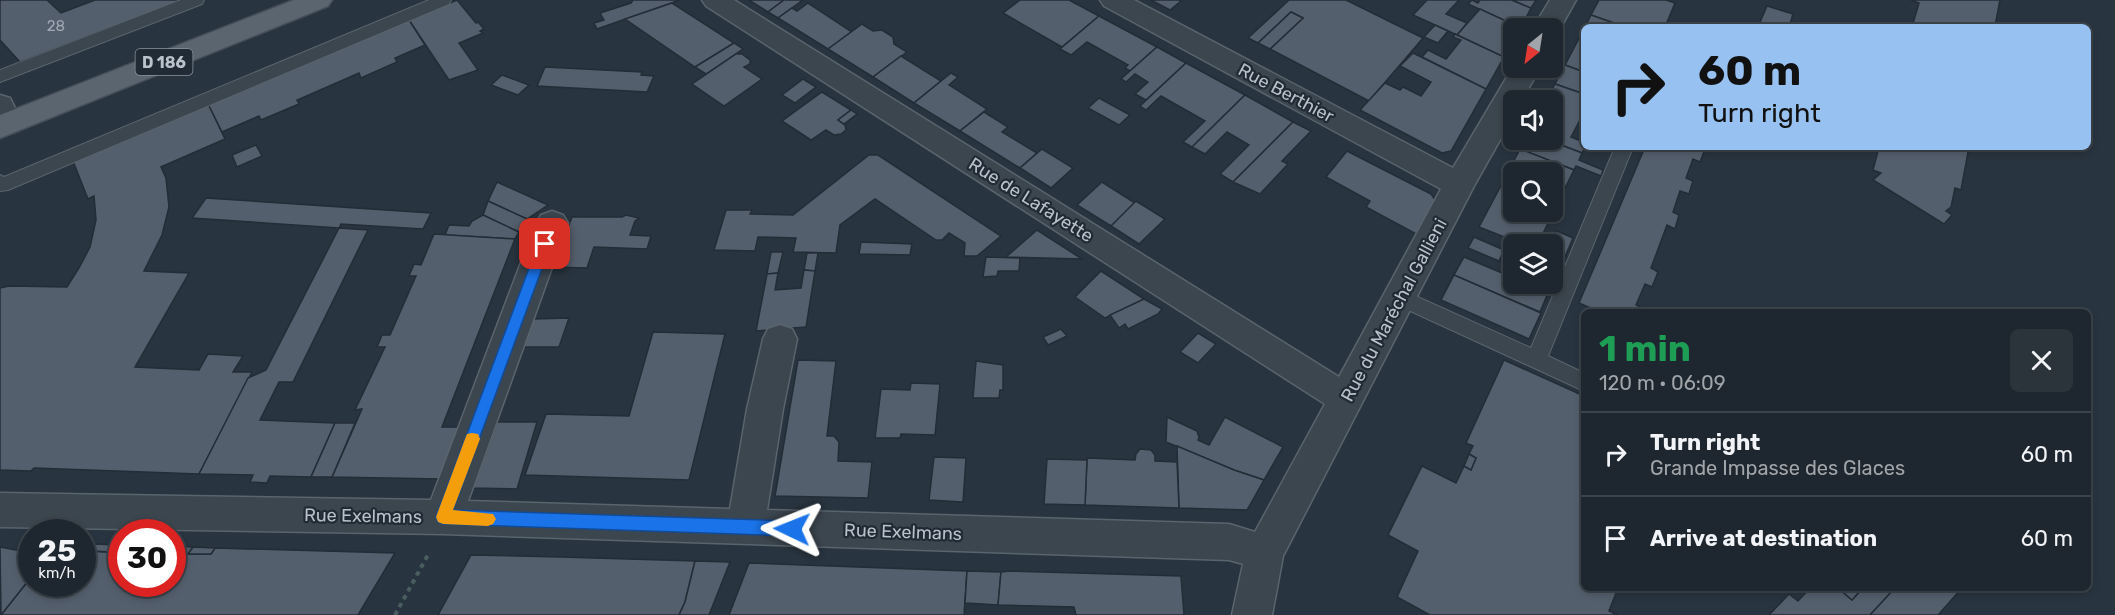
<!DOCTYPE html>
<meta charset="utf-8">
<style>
body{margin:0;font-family:Rubik,sans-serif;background:#2b333b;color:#f1f3f6;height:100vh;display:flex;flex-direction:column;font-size:22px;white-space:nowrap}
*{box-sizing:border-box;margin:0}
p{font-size:20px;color:#a1a5aa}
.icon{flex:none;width:33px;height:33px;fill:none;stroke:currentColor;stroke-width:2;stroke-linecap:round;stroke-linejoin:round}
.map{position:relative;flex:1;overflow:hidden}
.details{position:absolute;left:1581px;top:309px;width:510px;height:282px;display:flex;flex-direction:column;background:#1e272f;border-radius:9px;box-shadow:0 3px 9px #0003,0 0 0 2px #3c444b}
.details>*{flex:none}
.guide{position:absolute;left:1581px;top:24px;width:510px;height:126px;border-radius:9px;box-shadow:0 3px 9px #0003,0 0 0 2px #3c444b;background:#97c1f0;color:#111;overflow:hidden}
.needle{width:39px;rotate:210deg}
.controls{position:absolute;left:1503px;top:18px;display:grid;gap:12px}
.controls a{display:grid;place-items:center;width:60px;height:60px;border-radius:9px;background:#1e272f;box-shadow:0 3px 9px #0003,0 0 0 2px #3c444b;font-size:30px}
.speed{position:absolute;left:18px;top:519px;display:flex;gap:12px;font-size:30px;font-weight:700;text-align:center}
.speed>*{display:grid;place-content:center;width:78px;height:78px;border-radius:50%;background:#1e272f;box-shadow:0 3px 9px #0003,0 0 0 2px #3c444b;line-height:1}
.speed small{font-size:15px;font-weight:400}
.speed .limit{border:9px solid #d22;background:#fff;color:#111}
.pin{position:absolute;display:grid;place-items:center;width:51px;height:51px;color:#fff;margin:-26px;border-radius:12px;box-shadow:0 3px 9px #0006}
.me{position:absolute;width:66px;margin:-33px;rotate:272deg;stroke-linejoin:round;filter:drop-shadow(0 0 4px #0008)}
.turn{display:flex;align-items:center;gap:21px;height:126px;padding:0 18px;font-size:27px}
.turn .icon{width:78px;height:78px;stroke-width:2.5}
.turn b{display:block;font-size:42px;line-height:51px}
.round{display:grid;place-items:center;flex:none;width:63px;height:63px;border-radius:9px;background:#2b333b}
.head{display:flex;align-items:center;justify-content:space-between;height:102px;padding:0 18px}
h1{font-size:36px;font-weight:700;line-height:45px;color:#1e9e55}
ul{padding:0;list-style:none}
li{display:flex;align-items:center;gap:18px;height:84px;padding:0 18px;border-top:2px solid #3c444b}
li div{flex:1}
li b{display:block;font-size:22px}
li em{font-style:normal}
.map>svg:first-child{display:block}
.building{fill:#545f6d;stroke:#232d37;stroke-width:1.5}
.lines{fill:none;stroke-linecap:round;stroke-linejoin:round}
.service-casing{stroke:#5a646d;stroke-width:2}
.minor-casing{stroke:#5a646d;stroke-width:3}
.primary-casing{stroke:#464f59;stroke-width:3}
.path{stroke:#4a5e5f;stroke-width:4;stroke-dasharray:4.5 4.5;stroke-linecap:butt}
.service{fill:#3c464f;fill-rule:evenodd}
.minor{fill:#3c464f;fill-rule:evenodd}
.primary{fill:#5a656f;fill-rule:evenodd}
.route{fill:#1a73e8;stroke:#114b97;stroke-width:1.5}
.slow{fill:#f59e0b}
.labels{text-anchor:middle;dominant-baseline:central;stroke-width:4.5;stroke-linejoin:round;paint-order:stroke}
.number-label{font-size:15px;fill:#a0a8b3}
.shield{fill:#212b35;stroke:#8b949d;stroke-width:1.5}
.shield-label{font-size:16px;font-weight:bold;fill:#b9c1ca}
.street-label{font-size:18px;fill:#b9c1ca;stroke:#212b35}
</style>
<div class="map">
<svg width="2115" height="615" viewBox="0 0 2115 615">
<rect width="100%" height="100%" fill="#28343f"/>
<g class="building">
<path d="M0,0H47L61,13L95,0H182L20,62L0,40Z"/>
<path d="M457,0L476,23L478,22L484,29L480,31L483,33L459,43L478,70L449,80L409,20Z"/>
<path d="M633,0H680L597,29L594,23L604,20L600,13L631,3Z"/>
<path d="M749,0H784L768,12Z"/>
<path d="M784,0H803L778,18L768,12Z"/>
<path d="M1020,0H1069L1099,16L1062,47L1003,13Z"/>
<path d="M1151,0H1179L1181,1L1170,10Z"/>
<path d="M1289,0H1346L1423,38L1369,101L1270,49L1303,18L1291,12L1258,43L1248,38Z"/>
<path d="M1427,0H1459L1446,14L1467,23L1457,35L1413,15Z"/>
<path d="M1472,0L1478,3L1480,0H1512L1531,8L1521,28L1468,4Z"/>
<path d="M1512,0H1536L1531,8Z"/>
<path d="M1599,0H1666L1675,3L1665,27H1625L1591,15Z"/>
<path d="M1911,0H2000L1995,26L1988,24L1987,27H1912L1919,3Z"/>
<path d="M672,3L734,43L695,67L625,19Z"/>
<path d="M808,3L852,32L828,49L778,18L792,8L797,11Z"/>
<path d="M1767,6L1793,14L1789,27H1758Z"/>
<path d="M1480,9L1521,28H1514V40L1504,57L1457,35Z"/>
<path d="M1291,12L1303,18L1270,49L1258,43Z"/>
<path d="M1591,15L1625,27H1585Z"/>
<path d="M1099,16L1157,47L1130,71L1125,68L1128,65L1087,42L1071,55L1060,49Z"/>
<path d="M409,20L425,45L395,58L397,62L361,78L359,73L297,100L299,104L261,120L259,116L222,132L208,104Z"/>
<path d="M862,24L873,31L882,30L893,37L894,44L907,52L873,77L828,49Z"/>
<path d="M1435,25L1448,31L1438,43L1424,37Z"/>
<path d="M1584,29V72L1565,65Z"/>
<path d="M1455,34L1504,57L1486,89L1422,57L1428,50L1446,59L1461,40L1453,37Z"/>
<path d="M734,43L743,49L706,74L695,67Z"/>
<path d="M1157,47L1186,63L1146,100L1135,94L1148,82L1135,74L1126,82L1121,79Z"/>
<path d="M1413,53L1486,89L1451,151L1442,153L1360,110L1385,83L1400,90L1403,87L1421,96L1431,82L1400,66Z"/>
<path d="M736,54H742L750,60V64L744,67L762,79L724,106L692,84Z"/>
<path d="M901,56L941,81L914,103L873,77Z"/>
<path d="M1186,63L1245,95L1192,147L1183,142L1205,121L1161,96L1146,110L1140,106Z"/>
<path d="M1565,65L1584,72V94L1555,84Z"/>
<path d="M545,67L642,72L641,75L654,76L647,92L537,86Z"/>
<path d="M951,73L958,77L949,85L987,109L960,131L914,103Z"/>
<path d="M502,75L529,85L518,95L491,85Z"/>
<path d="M803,79L816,87L795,103L782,95Z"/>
<path d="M1555,84L1584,94V120L1581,118L1571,137L1584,142L1585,147L1582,153L1548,140H1552V100H1546Z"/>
<path d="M822,92L851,110L838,120L845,125L846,130L841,134L834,135L826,130L811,140L782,121Z"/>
<path d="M1245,95L1293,122L1233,182L1220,174L1249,145L1227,132L1205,154L1192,147Z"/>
<path d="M1099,98L1130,115L1119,125L1088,108Z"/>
<path d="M208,104L225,139L161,167L166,178L169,207L162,235L144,271L189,273L135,367L199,370L208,354L243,356L233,372H252L199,474L34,468L31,471L0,470V288L9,286L67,287L79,268L90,247L96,220L94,196L88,199L73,161Z"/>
<path d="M851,110L857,114L844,124L838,120Z"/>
<path d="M984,112L1008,127L1002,132L1037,153L1020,168L960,131Z"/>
<path d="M1293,122L1311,131L1282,161L1288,164L1260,194L1233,182Z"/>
<path d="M1526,140H1548L1582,153L1579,160L1603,170L1601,176L1576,166L1574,170L1520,149Z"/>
<path d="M256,145L262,156L237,167L232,155Z"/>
<path d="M1645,147H1699L1705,149L1700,162L1693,159L1686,178L1693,181L1689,194L1680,191L1673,212L1679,215L1675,229L1667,225L1651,268L1658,272L1652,287L1645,284L1636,305L1644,309L1643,312H1600L1579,303Z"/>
<path d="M1879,147H1969L1961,190L1955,188L1951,207L1946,211L1952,215L1944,224L1873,180L1881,173L1873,170Z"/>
<path d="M1042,149L1073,168L1051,188L1020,168Z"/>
<path d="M1520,149L1574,170L1558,202L1552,200V172H1514V184L1504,180Z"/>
<path d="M1347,151L1431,194L1436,201L1418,235L1366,207L1370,201L1326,177Z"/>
<path d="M869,155H878L1001,236L977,256H964L965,243L949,233L942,240H936L875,199L840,225L836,253L793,252L796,238L758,237L755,251L714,250L726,210H752L750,214L793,215Z"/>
<path d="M1504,180L1514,184V212H1552V200L1558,202L1538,244H1522L1479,227Z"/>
<path d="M497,182L548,205L527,219L488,201Z"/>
<path d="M1102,182L1135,203L1111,226L1077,205Z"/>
<path d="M206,198L431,213L423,229L341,224L339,228L192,218Z"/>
<path d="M488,201L527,219L519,232L483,215Z"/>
<path d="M1136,201L1165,219L1139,244L1111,226Z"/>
<path d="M483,215L519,232L515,239L445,235L449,225L469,226L472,221Z"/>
<path d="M626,215L639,218L635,221L630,235L651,236L647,249L594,247L587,268L552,267L572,217H622Z"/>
<path d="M339,228L368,230L293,382H279L260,420L335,423L311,477L270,476L267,483L250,482L253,475L199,474L248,378L266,370Z"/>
<path d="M1037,230L1082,259L1006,257Z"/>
<path d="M1557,231L1573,238L1559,271L1552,268V244H1550Z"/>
<path d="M434,234L515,239L442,427H462L442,479L332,477L362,409L355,410L385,347H377L382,335H390L416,276H409L414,264L421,265Z"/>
<path d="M1474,237L1504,250L1499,261L1468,248Z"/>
<path d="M861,242L912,244L910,255L859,254Z"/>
<path d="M771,252H783L778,273L767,274Z"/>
<path d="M807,253H818L815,271L804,270Z"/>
<path d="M986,257L1020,258L1019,271H998L997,276L983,277Z"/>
<path d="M1464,257L1514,278V284H1526L1548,293L1540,312L1454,275Z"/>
<path d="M804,270L815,271L806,327L756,331L767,274L778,273L775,290L801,288Z"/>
<path d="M1101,271L1144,299L1105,318L1075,297Z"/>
<path d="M1454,275L1541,313L1529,339L1441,300Z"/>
<path d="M1144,299L1162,309L1158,314L1128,329L1125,324L1119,328L1110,315Z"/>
<path d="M569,318L559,347H524L533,319Z"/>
<path d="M1061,329L1067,336L1048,345L1043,337Z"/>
<path d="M653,332L725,334L689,480L525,475L546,414L629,416Z"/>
<path d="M1198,333L1216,344L1198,363L1180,352Z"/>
<path d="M798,360L836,361L827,436H834L839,442L838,461L872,462L868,498L775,496Z"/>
<path d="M1504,360L1584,396V588H1618L1609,611L1617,615H1430L1397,597L1418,551L1388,535L1422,466L1456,483L1464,466L1471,470L1476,458L1469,454L1473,446L1466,443Z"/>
<path d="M976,361L1003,365V390H1000L999,398H973Z"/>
<path d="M911,383L940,384L935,435L901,434L900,438H875L881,389L910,390Z"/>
<path d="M1167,417L1197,431L1199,437L1198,440L1209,445L1225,417L1283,447L1264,480L1234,470L1166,442Z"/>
<path d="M497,422H537L517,489L473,488Z"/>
<path d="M335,423H355L332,477H311Z"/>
<path d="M1177,446L1234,470L1264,480L1247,510L1179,508Z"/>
<path d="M1140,449L1151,450L1155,455V461L1177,462L1179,508L1085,505L1087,458L1135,460L1136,454Z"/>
<path d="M1469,454L1476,458L1471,470L1464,466Z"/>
<path d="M934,457L966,458L963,502L929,500Z"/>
<path d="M1047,459L1087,460L1085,505L1044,504Z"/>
<path d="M82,543L95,544L91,551L106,552H113L117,545H122V584H172V546L193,547L188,554H211L215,548L395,553L358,615H1L32,576V584H82Z"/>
<path d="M95,544L117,545L113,552L91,551Z"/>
<path d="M0,547L32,553V576L1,615Z"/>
<path d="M193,547L215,548L211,554H188Z"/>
<path d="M471,555L561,557L695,561L685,602L679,615H438Z"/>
<path d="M695,561L730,562L709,615H679L685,602Z"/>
<path d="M749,563L967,571L964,615H729Z"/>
<path d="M967,571L1001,572L998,605L965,603Z"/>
<path d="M1010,571L1181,576L1184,615H1076L1074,607L998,605L1001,572Z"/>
<path d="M1810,588H1838L1852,600L1860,591L1856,588H1895L1870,615H1769L1789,594L1798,601Z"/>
<path d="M1838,588H1856L1860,591L1852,600Z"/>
<path d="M1895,588H1962L1938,615H1870Z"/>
</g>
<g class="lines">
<defs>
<g id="service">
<path d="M181,0H204L202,4L0,82V70Z"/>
<path d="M429,0H451L449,4L8,190L0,191V175L4,177Z"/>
<path d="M1615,147H1633L1548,356L1584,373V391L1393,303L1390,297L1393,291L1400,289L1531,348Z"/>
</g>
<g id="minor">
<path d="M702,0H734L1339,377L1441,189L1104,6L1100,0H1134L1453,168L1514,65V68H1540L1522,100H1514V115L1474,186L1283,556L1272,615H1232L1243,564L1229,560L443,534L0,527V493L431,500L536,223L541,215L552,211L563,215L568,223L468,501L730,509L747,409L763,339L768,329L780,325L792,329L797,339L783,409L767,510L1229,524L1255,532L1325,404L706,6Z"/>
<path d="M1550,0H1576L1557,34L1552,36V28H1533Z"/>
<path d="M0,95L10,98L23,124L18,131L8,134L0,132Z"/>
</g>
<path id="primary" d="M294,0H332L328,6L0,138V115Z"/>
</defs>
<use href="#service" class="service-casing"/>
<use href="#minor" class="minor-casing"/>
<use href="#primary" class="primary-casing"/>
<path class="path" d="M395,615L429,553"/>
<use href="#service" class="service"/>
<use href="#minor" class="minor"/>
<use href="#primary" class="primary"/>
</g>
<path class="route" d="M545,239L551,244L453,510L792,521L797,524L799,529L797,534L792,536L443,524L438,522L436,517L538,244Z"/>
<path class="slow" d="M472,433L478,434L480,439L453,510L493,514L496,519L493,524L488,526L443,524L438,522L436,517L465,439L467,434Z"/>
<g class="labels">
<g class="number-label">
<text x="56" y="26">28</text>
</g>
<rect class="shield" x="135.5" y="49" width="57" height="26" rx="4.5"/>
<g class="shield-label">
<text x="164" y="62">D 186</text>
</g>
<g class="street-label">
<text transform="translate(1286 93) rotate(28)">Rue Berthier</text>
<text transform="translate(1031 200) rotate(32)">Rue de Lafayette</text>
<text transform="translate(1394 310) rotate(-62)">Rue du Maréchal Gallieni</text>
<text transform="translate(363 516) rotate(1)">Rue Exelmans</text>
<text transform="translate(903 532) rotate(2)">Rue Exelmans</text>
</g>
</g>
</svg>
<div class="controls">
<a><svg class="needle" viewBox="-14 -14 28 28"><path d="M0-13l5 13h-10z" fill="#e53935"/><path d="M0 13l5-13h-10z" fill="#a1a5aa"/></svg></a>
<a><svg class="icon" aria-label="sound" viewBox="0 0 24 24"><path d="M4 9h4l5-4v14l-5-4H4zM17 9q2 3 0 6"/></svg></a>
<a><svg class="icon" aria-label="search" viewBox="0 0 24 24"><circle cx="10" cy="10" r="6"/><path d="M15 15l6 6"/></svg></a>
<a><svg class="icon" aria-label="layers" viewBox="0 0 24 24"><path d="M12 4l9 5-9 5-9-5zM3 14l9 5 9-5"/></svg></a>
</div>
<div class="speed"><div>25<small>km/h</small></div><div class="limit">30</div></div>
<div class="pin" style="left:545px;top:244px;background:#d93025"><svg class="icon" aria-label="arrive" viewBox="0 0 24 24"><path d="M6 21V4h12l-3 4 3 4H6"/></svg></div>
<svg class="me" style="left:792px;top:529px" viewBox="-20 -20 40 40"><path d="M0-17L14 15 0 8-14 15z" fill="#1a73e8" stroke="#fff" stroke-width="4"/></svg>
<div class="guide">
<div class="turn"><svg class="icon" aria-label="right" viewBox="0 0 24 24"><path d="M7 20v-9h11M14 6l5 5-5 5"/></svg><div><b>60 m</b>Turn right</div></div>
</div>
<section class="details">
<div class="head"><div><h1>1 min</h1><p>120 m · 06:09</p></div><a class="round"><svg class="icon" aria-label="close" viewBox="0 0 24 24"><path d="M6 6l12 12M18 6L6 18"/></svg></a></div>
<ul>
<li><svg class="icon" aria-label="right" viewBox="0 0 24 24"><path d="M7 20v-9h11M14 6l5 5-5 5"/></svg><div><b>Turn right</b><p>Grande Impasse des Glaces</p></div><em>60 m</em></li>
<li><svg class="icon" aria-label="arrive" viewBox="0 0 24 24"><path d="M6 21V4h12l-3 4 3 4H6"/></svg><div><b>Arrive at destination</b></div><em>60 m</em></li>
</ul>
</section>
</div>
